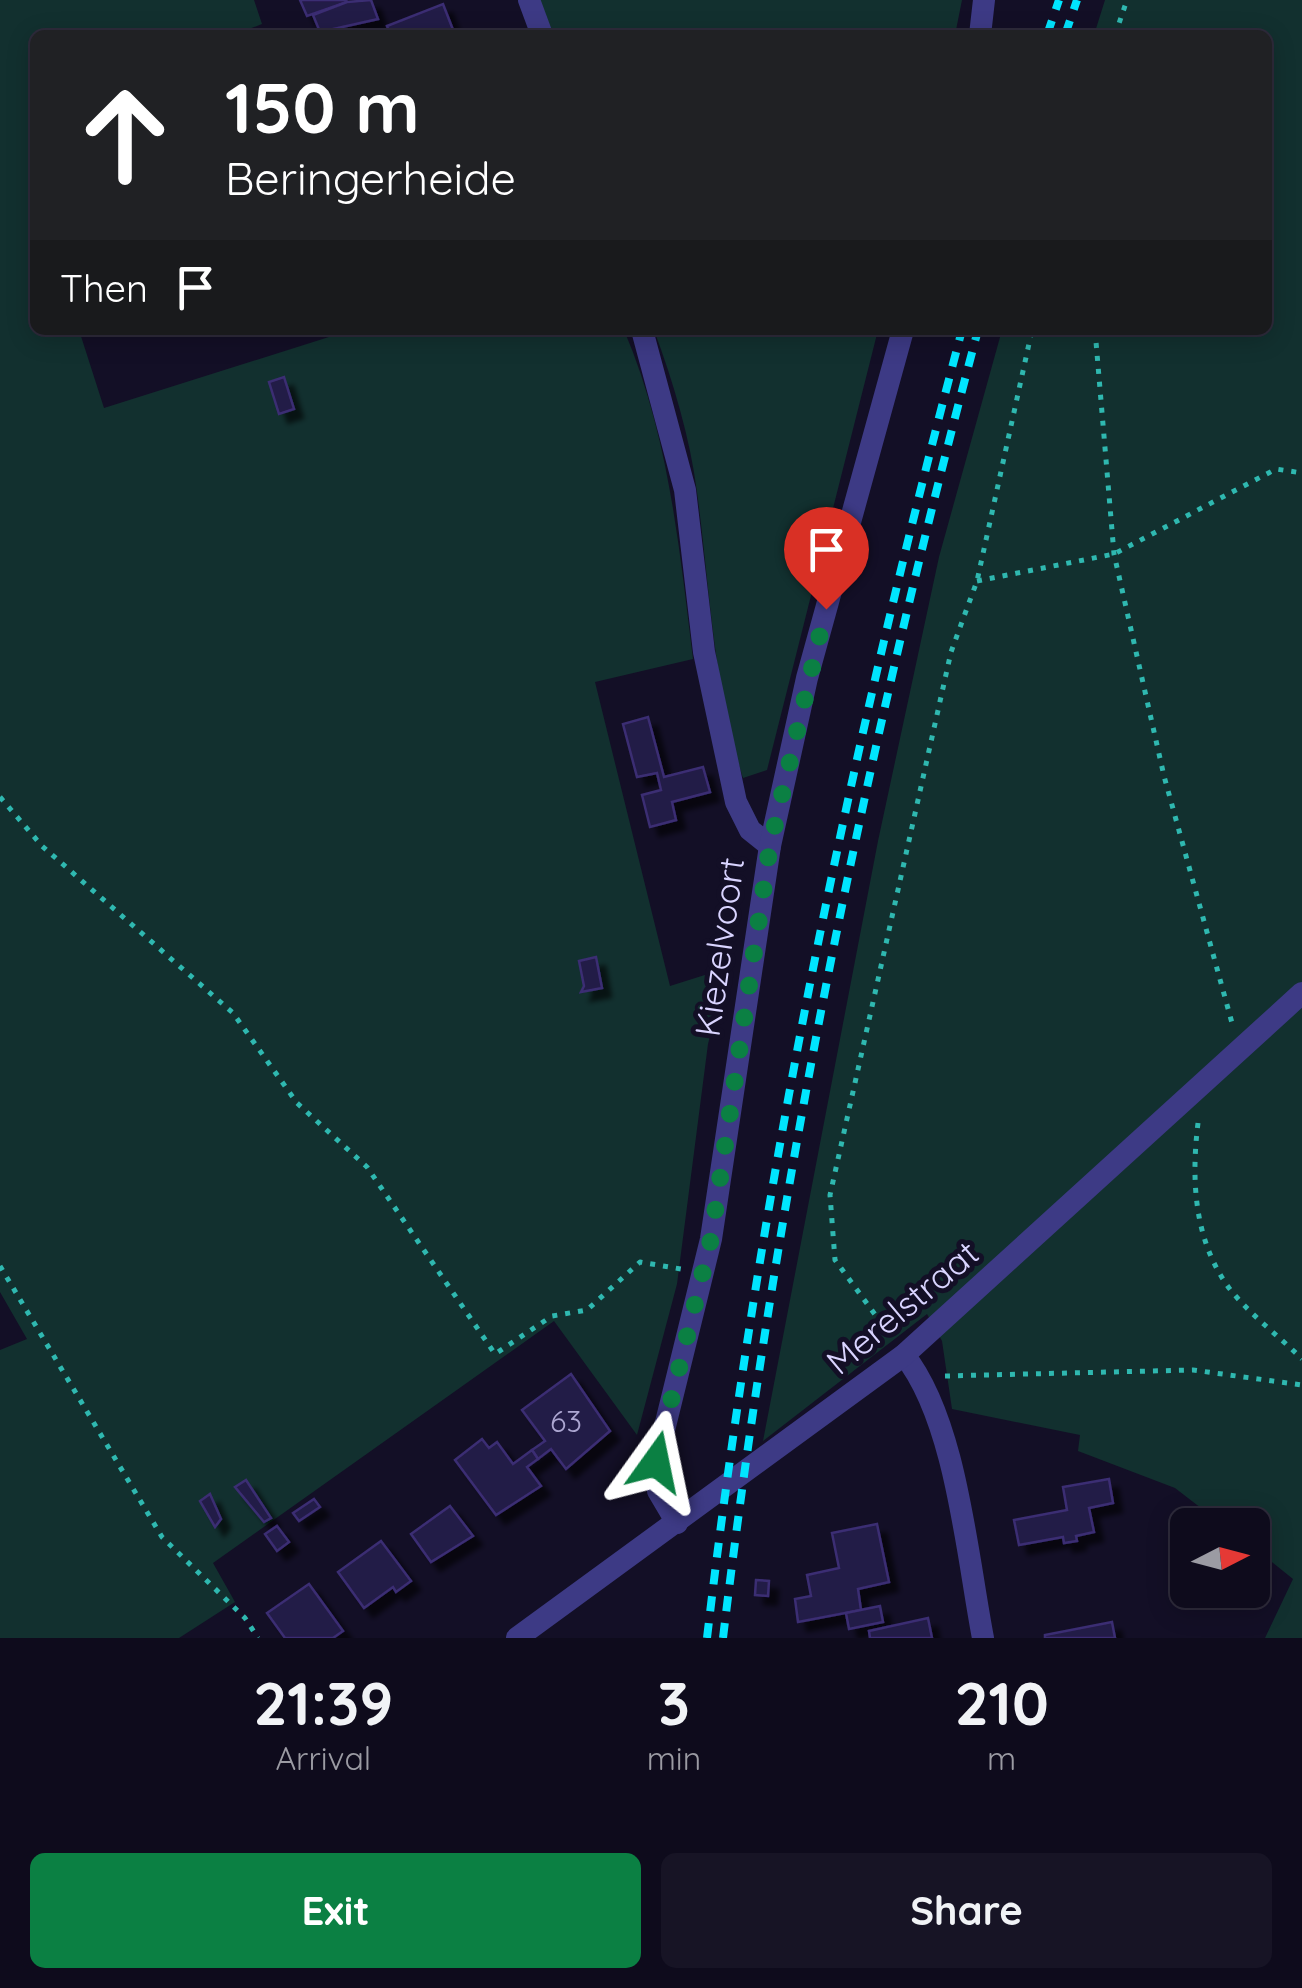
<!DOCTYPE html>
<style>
body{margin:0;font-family:Quicksand,sans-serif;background:#171425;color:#f1f3f6;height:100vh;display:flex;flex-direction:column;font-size:38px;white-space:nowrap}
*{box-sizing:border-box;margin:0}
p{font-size:32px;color:#9b9ba3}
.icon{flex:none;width:55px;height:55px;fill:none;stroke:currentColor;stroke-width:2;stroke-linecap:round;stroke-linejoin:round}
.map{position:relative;height:1638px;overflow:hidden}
.side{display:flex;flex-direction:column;background:#0e0b1c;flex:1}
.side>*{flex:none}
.top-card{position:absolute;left:30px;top:30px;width:1242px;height:305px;border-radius:15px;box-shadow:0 5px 25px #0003,0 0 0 2px #2e2b3b;background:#202124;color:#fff;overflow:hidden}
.needle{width:65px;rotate:84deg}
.controls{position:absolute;left:1170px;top:1508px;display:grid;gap:20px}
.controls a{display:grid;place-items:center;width:100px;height:100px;border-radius:15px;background:#0e0b1c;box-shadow:0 5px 25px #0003,0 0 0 2px #2e2b3b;font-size:50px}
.pin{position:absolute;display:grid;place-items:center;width:85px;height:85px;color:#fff;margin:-102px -42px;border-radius:50% 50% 50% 0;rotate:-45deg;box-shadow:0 0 10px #0007}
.pin .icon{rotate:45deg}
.me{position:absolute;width:110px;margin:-55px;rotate:12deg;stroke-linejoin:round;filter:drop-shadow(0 0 8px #0008)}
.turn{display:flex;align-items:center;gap:35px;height:210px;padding:0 30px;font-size:45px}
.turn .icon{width:130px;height:130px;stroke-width:2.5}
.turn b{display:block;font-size:70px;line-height:85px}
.then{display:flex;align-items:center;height:95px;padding:0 30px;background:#0003;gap:20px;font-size:38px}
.eta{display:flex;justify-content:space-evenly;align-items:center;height:170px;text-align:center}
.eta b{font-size:60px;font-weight:700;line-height:70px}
.primary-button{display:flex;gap:20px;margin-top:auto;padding:20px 30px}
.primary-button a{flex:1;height:115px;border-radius:15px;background:#0b8043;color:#fff;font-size:40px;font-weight:700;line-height:115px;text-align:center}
.primary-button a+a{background:#171425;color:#f1f3f6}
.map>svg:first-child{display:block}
.green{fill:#12302f}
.building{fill:#241b47;stroke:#3b2d73;stroke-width:2.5;filter:url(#shadow)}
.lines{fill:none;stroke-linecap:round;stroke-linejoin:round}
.path{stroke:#2fb8b0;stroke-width:5;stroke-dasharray:5 8;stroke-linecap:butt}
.street{stroke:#3d3a85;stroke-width:22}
.rail{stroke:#00e5ff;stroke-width:8;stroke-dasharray:15 12;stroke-linecap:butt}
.route{stroke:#0b8043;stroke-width:18;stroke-dasharray:0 32.4}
.labels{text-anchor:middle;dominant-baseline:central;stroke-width:10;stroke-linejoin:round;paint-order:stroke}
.number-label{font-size:30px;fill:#aca6d1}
.street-label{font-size:35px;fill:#d9d4ff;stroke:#130f26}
</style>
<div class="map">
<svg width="1302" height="1638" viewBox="0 0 1302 1638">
<defs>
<filter id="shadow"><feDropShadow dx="9" dy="9" stdDeviation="2.5" flood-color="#0009"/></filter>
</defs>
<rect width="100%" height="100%" fill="#130f26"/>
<g class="green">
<path d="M0,0H254L262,24L234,35H35V330H79L104,408L351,330H624C669,436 679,546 693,659L595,682L670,986L727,968L708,1044L677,1284L637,1435L554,1321L213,1563L235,1602L179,1638H0V1350L27,1339L0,1292Z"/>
<path d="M539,0H962L955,35H551Z"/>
<path d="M1105,0H1302V1638H1265L1293,1579L1253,1547L1252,1525H1223L1175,1488L1078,1451L1080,1435L952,1409L942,1341L927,1314L763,1441L878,841L939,557L1002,330H1268V35H1094Z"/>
<path d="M654,330H878L767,770L743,778C713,685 710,588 697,492C690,438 673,381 654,330Z"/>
</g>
<g class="building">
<path d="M300,0H346L347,2L307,16Z"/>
<path d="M371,0L378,19L320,32L313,15L347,2Z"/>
<path d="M443,4L455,35H390L387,26Z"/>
<path d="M284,377L294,409L279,414L269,382Z"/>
<path d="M648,717L664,777L703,767L710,792L672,802L676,820L650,827L642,795L661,790L657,773L637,777L623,724Z"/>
<path d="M596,957L602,988L581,992L584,986L579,961Z"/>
<path d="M571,1374L610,1431L566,1469L551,1449L538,1459L532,1450L545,1441L522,1410Z"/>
<path d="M482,1439L489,1448L497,1442L513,1464L532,1450L538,1459L527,1467L541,1486L496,1515L455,1460Z"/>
<path d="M1109,1479L1113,1503L1089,1508L1094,1532L1076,1536L1077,1541L1064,1543L1063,1537L1019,1545L1014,1520L1067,1510L1063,1487Z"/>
<path d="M246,1480L271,1518L264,1522L235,1487Z"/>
<path d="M210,1494L221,1519L215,1527L200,1501Z"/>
<path d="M314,1499L320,1507L299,1521L293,1513Z"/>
<path d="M450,1506L473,1536L431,1562L411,1534Z"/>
<path d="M877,1524L889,1582L858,1589L861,1610L798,1622L795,1599L811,1596L807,1575L839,1568L832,1533Z"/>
<path d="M277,1526L289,1542L277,1551L265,1534Z"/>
<path d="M381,1541L411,1581L396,1592L393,1587L364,1608L338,1572Z"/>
<path d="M756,1580L769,1581L768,1596L755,1595Z"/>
<path d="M309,1584L343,1631L333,1638H285L267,1613Z"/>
<path d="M880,1606L883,1622L849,1629L846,1613Z"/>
<path d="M928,1618L932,1638H870L869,1631Z"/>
<path d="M1112,1622L1115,1638H1045V1635Z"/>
</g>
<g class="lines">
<g class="path">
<path d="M1115,35L1127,0"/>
<path d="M1095,330L1114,554L1164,776L1232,1023"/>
<path d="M977,581L1114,554L1276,469L1302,473"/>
<path d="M0,797L42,846L233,1013L297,1103L367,1167L495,1354L552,1316L587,1310L640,1262L681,1269"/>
<path d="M1198,1123C1191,1180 1194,1240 1229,1288C1249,1314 1279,1336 1302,1359"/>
<path d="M0,1266L162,1537L245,1618L258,1638"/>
<path d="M890,1335L835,1260L830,1195L951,652L977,581L1032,330"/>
<path d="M945,1376L1193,1370L1302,1385"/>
</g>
<g class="street">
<path d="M529,0L542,35"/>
<path d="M980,35L984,0"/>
<path d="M642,330L685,490L704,652L736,802L750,830L770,846"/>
<path d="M904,1355C956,1420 967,1555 983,1638"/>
<path d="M677,1523L658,1491L656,1463L711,1239L770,846L807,678L903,330"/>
<path d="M517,1638L904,1355L1302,993"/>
</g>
<g class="rail">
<path d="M1047,35L1059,0"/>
<path d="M1065,35L1077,0"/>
<path d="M707,1638C759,1195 847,761 962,330"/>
<path d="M723,1638C776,1195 863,761 978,330"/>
</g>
</g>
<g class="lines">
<path class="route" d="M656,1462L711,1239L770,846L826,609"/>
</g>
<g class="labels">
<g class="number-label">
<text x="566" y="1421">63</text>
</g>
<g class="street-label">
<text transform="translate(719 947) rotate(-82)">Kiezelvoort</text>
<text transform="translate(902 1307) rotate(-40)">Merelstraat</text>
</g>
</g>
</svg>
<div class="controls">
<a><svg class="needle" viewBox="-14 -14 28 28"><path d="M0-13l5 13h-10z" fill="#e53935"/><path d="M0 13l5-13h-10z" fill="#9b9ba3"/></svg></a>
</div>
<div class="pin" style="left:826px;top:609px;background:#d93025"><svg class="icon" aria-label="arrive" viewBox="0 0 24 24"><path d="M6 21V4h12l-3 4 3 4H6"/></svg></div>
<svg class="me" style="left:656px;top:1462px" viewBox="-20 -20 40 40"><path d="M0-17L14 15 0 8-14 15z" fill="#0b8043" stroke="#fff" stroke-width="4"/></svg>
<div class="top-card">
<div class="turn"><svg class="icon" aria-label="ahead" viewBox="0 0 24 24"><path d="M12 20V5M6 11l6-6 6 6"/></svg><div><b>150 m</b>Beringerheide</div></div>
<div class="then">Then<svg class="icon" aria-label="arrive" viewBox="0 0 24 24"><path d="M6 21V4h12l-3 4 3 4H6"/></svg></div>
</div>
</div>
<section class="side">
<div class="eta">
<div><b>21:39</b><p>Arrival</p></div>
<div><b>3</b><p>min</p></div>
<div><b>210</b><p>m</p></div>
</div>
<div class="primary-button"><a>Exit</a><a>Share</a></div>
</section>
